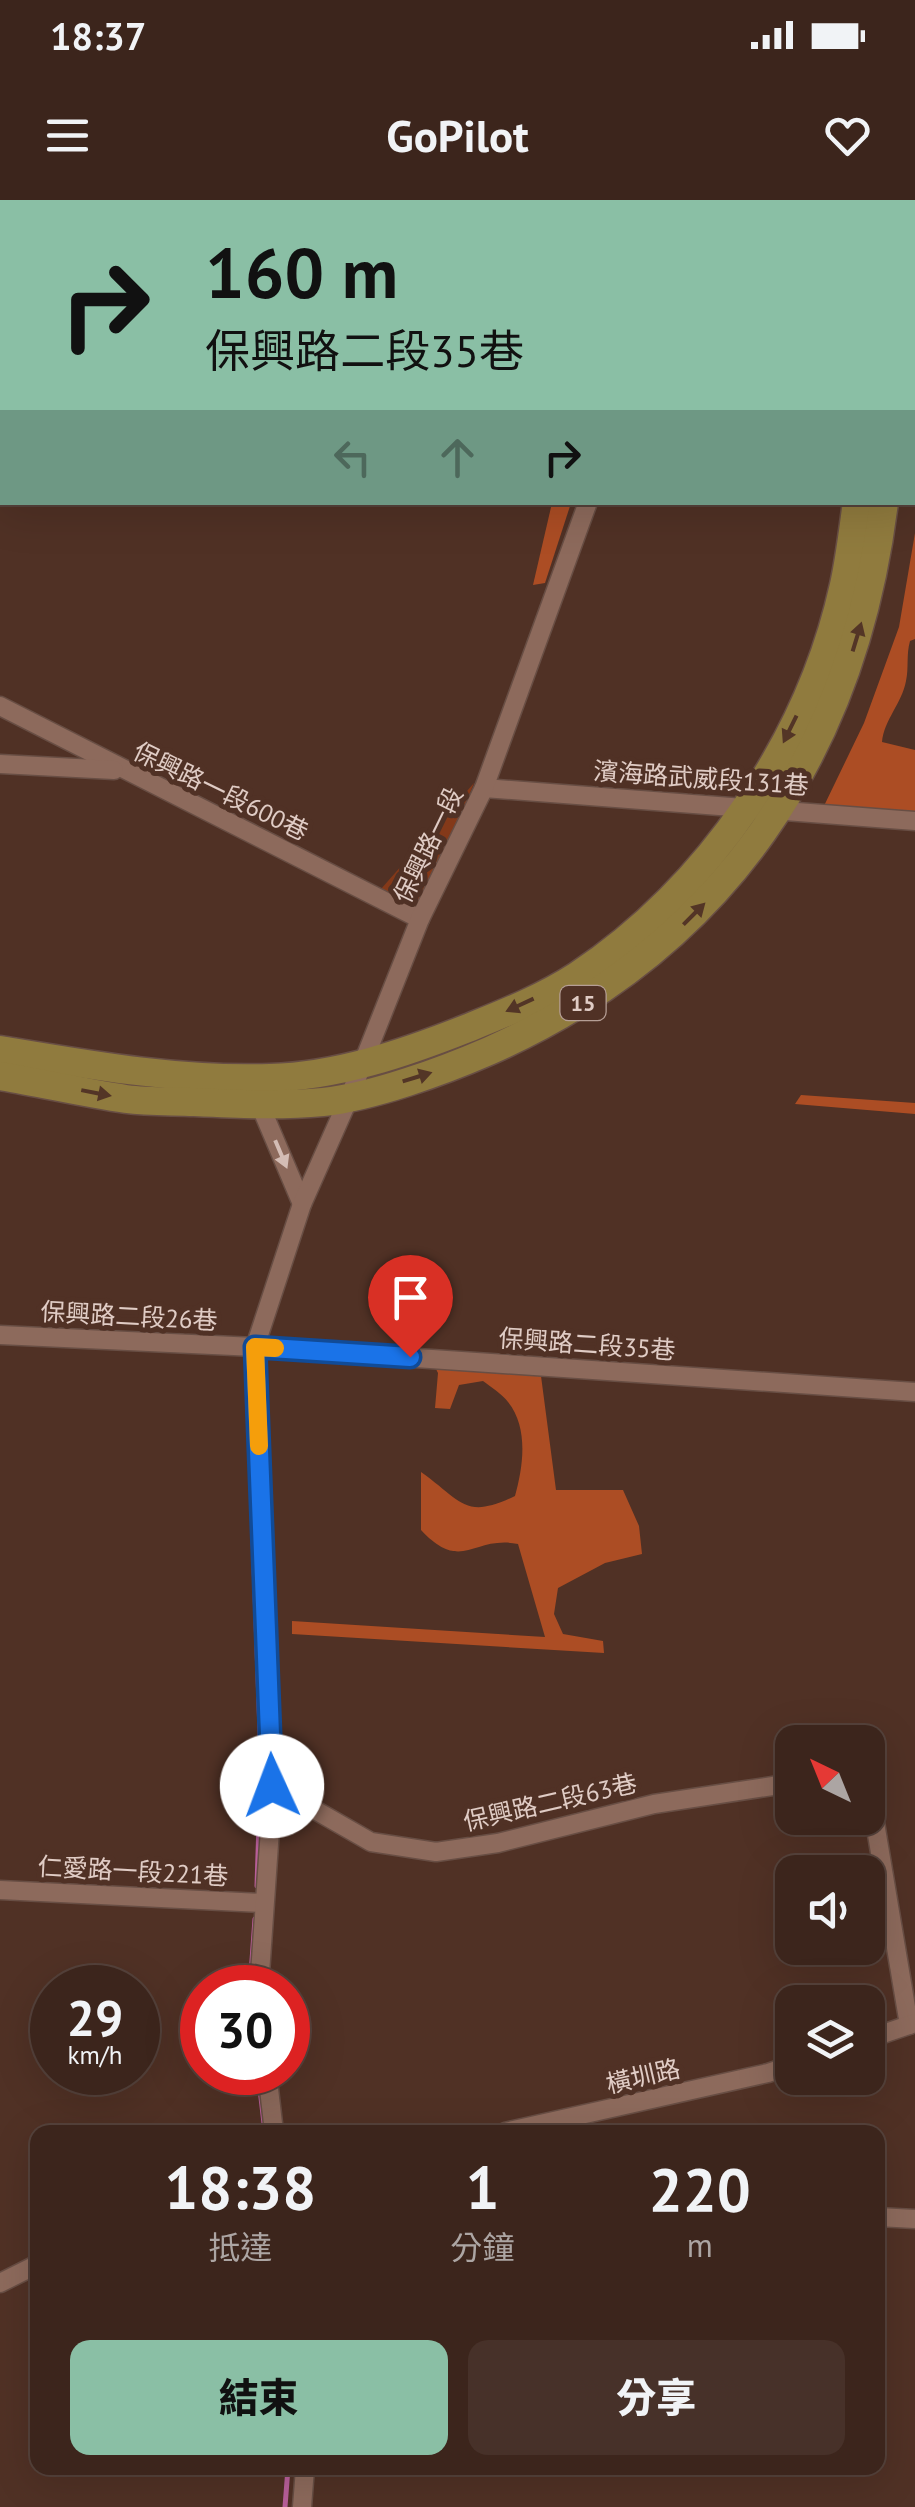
<!DOCTYPE html>
<html lang="zh-TW">
<meta charset="utf-8">
<style>
body{margin:0;font-family:"PT Sans","Noto Sans TC",sans-serif;background:#473129;color:#f1f3f6;height:100vh;display:flex;flex-direction:column;font-size:38px;white-space:nowrap}
*{box-sizing:border-box;margin:0}
p{font-size:32px;color:#aca5a3}
.icon{flex:none;width:55px;height:55px;fill:none;stroke:currentColor;stroke-width:2;stroke-linecap:round;stroke-linejoin:round}
.map{position:relative;flex:1;overflow:hidden}
.details{position:absolute;left:30px;top:1925px;width:855px;height:350px;display:flex;flex-direction:column;background:#3c251c;border-radius:20px;box-shadow:0 10px 40px #0002,0 0 0 2px #55423b}
.details>*{flex:none}
.guide{position:absolute;left:0px;top:0px;width:915px;height:305px;box-shadow:0 10px 40px #0002,0 0 0 2px #55423b;background:#8abfa5;color:#111;overflow:hidden}
.needle{width:65px;rotate:317deg}
.fabs{position:absolute;left:775px;top:1525px;display:grid;gap:20px}
.fabs a{display:grid;place-items:center;width:110px;height:110px;border-radius:20px;background:#3c251c;box-shadow:0 10px 40px #0002,0 0 0 2px #55423b;font-size:50px}
.speed{position:absolute;left:30px;top:1765px;display:flex;gap:20px;font-size:50px;font-weight:700;text-align:center}
.speed>*{display:grid;place-content:center;width:130px;height:130px;border-radius:50%;background:#3c251c;box-shadow:0 10px 40px #0002,0 0 0 2px #55423b;line-height:1}
.speed small{font-size:25px;font-weight:400}
.speed .limit{border:15px solid #d22;background:#fff;color:#111}
.pin{position:absolute;display:grid;place-items:center;width:85px;height:85px;color:#fff;margin:-102px -42px;border-radius:50% 50% 50% 0;rotate:-45deg;box-shadow:0 0 10px #0007}
.pin .icon{rotate:45deg}
.me{position:absolute;width:110px;margin:-55px;rotate:358deg;stroke-linejoin:round;filter:drop-shadow(0 0 8px #0008)}
.turn{display:flex;align-items:center;gap:35px;height:210px;padding:0 40px;font-size:45px}
.turn .icon{width:130px;height:130px;stroke-width:2.5}
.turn b{display:block;font-size:70px;line-height:85px}
.lanes{display:flex;align-items:center;height:95px;padding:0 40px;background:#0003;justify-content:center;gap:50px;direction:ltr}
.lanes .off{opacity:.35}
.eta{display:flex;justify-content:space-evenly;align-items:center;height:170px;text-align:center}
.eta b{font-size:60px;font-weight:800;line-height:70px}
.button{display:flex;gap:20px;margin-top:auto;padding:20px 40px}
.button a{flex:1;height:115px;border-radius:20px;background:#8abfa5;color:#111;font-size:40px;font-weight:800;line-height:115px;text-align:center}
.button a+a{background:#473129;color:#f1f3f6}
.status{display:flex;justify-content:space-between;align-items:center;height:70px;padding:0 50px;background:#3c251c;direction:ltr}
.status svg{height:28px;fill:currentColor}
header{display:flex;justify-content:space-between;align-items:center;height:130px;padding:0 40px;background:#3c251c;font-size:45px;font-weight:800}
.map>svg:first-child{display:block}
.green{fill:#843919}
.forest{fill:#ac4d24}
.lines{fill:none;stroke-linecap:round;stroke-linejoin:round}
.stream{stroke:#b95f9a;stroke-width:5}
.service-casing{stroke:#684e44;stroke-width:12}
.minor-casing{stroke:#684e44;stroke-width:21}
.primary-casing{stroke:#684e44;stroke-width:31}
.service{stroke:#8d6a5c;stroke-width:9}
.minor{stroke:#8d6a5c;stroke-width:18}
.primary{stroke:#907b3e;stroke-width:28}
.oneway{fill:#533526}
.oneway2{fill:#d4bdb5}
.route-casing{stroke:#114b97;stroke-width:25}
.route{stroke:#1a73e8;stroke-width:18}
.slow{stroke:#f59e0b;stroke-width:18}
.labels{text-anchor:middle;dominant-baseline:central;stroke-width:10;stroke-linejoin:round;paint-order:stroke}
.shield{fill:#503125;stroke:#b59e95;stroke-width:2.5}
.shield-label{font-size:22px;font-weight:bold;fill:#e0ccc5}
.street-label{font-size:25px;fill:#e0ccc5;stroke:#503125}
</style>
<div class="status"><b>18:37</b><svg viewBox="0 0 49 12"><path d="M0 12V9h3v3zM5 12V6h3v6zM10 12V3h3v9zM15 12V0h3v12zM26 1h20v11H26zM47 4h2v5h-2z"/></svg></div>
<header><svg class="icon" aria-label="menu" viewBox="0 0 24 24"><path d="M4 6h16M4 12h16M4 18h16"/></svg>GoPilot<svg class="icon" aria-label="heart" viewBox="0 0 24 24"><path d="M12 20l-8-8c-3-5 5-10 8-4 3-6 11-1 8 4z"/></svg></header>
<div class="map">
<svg width="915" height="2307" viewBox="0 0 915 2307">
<rect width="100%" height="100%" fill="#503125"/>
<path class="green" d="M474,583L426,702L418,704L381,689Z"/>
<g class="forest">
<path d="M552,303H571L545,383L533,385Z"/>
<path d="M915,333V439L910,441C906,455 909,468 906,481C902,503 884,520 882,542L915,550V616L822,610L864,523L899,427Z"/>
<path d="M801,895L915,903V914L795,904Z"/>
<path d="M433,1163L525,1172L541,1176L556,1290H623L639,1326L642,1354L605,1363L558,1388L554,1414L563,1434L603,1441L604,1453L292,1434V1421L545,1437L518,1344C473,1335 462,1374 421,1330V1272C461,1300 464,1321 515,1296C523,1267 529,1228 508,1202C502,1194 491,1187 483,1181L459,1185L450,1209L435,1208L438,1173Z"/>
</g>
<g class="lines">
<g class="stream">
<path d="M247,1168L261,1559L257,1686"/>
<path d="M250,1788L255,1719"/>
<path d="M258,1872L265,1932"/>
<path d="M285,2307L288,2268"/>
</g>
<defs>
<g id="service">
<path d="M692,2V0"/>
<path d="M747,2V0"/>
<path d="M856,2V0"/>
</g>
<g id="minor">
<path d="M664,2V0"/>
<path d="M0,506L420,719"/>
<path d="M0,564L114,570"/>
<path d="M484,588L915,621"/>
<path d="M260,905L302,1004"/>
<path d="M0,1135L255,1147L915,1192"/>
<path d="M868,1581L909,1825"/>
<path d="M273,1586L371,1642L436,1652L498,1643L654,1604L792,1583"/>
<path d="M0,1690L263,1703"/>
<path d="M259,1788L273,1586L255,1147L302,1004L349,898L420,719L484,588L588,302"/>
<path d="M868,1839L915,1823"/>
<path d="M267,1872L274,1932"/>
<path d="M505,1932L768,1873L792,1865"/>
<path d="M878,2017L915,2019"/>
<path d="M0,2083L38,2064"/>
<path d="M302,2307L305,2268"/>
</g>
<g id="primary">
<path d="M891,2V0"/>
<path d="M912,71L915,51"/>
<path d="M0,850C90,865 179,881 270,878C338,876 405,853 468,828C505,813 543,798 577,776C709,688 810,540 844,385C850,358 853,330 857,302"/>
<path d="M0,876C42,883 84,893 126,899C149,902 172,901 194,902C237,904 280,906 323,902C372,897 443,871 489,851C723,747 853,554 884,302"/>
</g>
</defs>
<use href="#service" class="service-casing"/>
<use href="#minor" class="minor-casing"/>
<use href="#primary" class="primary-casing"/>
<use href="#service" class="service"/>
<use href="#minor" class="minor"/>
<use href="#primary" class="primary"/>
</g>
<defs><path id="oneway-solid" d="M-6-.8H1V-3.2L6.5 0L1 3.2V.8H-6Z" transform="scale(2.5)"/></defs>
<g class="oneway">
<use href="#oneway-solid" transform="translate(857 437) rotate(-73)"/>
<use href="#oneway-solid" transform="translate(790 529) rotate(116)"/>
<use href="#oneway-solid" transform="translate(694 714) rotate(-45)"/>
<use href="#oneway-solid" transform="translate(520 805) rotate(155)"/>
<use href="#oneway-solid" transform="translate(417 877) rotate(-17)"/>
<use href="#oneway-solid" transform="translate(96 893) rotate(11)"/>
</g>
<use class="oneway2" href="#oneway-solid" transform="translate(281 954) rotate(67)"/>
<g class="lines">
<defs>
<path id="route" d="M272,1586L255,1147L410,1157"/>
</defs>
<use href="#route" class="route-casing"/>
<use href="#route" class="route"/>
<path class="slow" d="M259,1246L255,1147L275,1148"/>
</g>
<g class="labels">
<rect class="shield" x="560.5" y="786" width="45" height="34" rx="8"/>
<g class="shield-label">
<text x="583" y="803">15</text>
</g>
<g class="street-label">
<text transform="translate(701 578) rotate(4)">濱海路武威段131巷</text>
<text transform="translate(221 591) rotate(26)">保興路一段600巷</text>
<text transform="translate(428 645) rotate(-64)">保興路一段</text>
<text transform="translate(129 1116) rotate(3)">保興路二段26巷</text>
<text transform="translate(587 1144) rotate(4)">保興路二段35巷</text>
<text transform="translate(550 1602) rotate(-13)">保興路二段63巷</text>
<text transform="translate(133 1671) rotate(3)">仁愛路一段221巷</text>
<text transform="translate(643 1876) rotate(-13)">橫圳路</text>
</g>
</g>
</svg>
<div class="fabs">
<a><svg class="needle" viewBox="-14 -14 28 28"><path d="M0-13l5 13h-10z" fill="#e53935"/><path d="M0 13l5-13h-10z" fill="#aca5a3"/></svg></a>
<a><svg class="icon" aria-label="sound" viewBox="0 0 24 24"><path d="M4 9h4l5-4v14l-5-4H4zM17 9q2 3 0 6"/></svg></a>
<a><svg class="icon" aria-label="layers" viewBox="0 0 24 24"><path d="M12 4l9 5-9 5-9-5zM3 14l9 5 9-5"/></svg></a>
</div>
<div class="speed"><div>29<small>km/h</small></div><div class="limit">30</div></div>
<div class="pin" style="left:410px;top:1157px;background:#d93025"><svg class="icon" aria-label="arrive" viewBox="0 0 24 24"><path d="M6 21V4h12l-3 4 3 4H6"/></svg></div>
<svg class="me" style="left:272px;top:1586px" viewBox="-20 -20 40 40"><circle r="19" fill="#fff"/><path d="M0-13L10 11 0 6-10 11z" fill="#1a73e8"/></svg>
<div class="guide">
<div class="turn"><svg class="icon" aria-label="right" viewBox="0 0 24 24"><path d="M7 20v-9h11M14 6l5 5-5 5"/></svg><div><b>160 m</b>保興路二段35巷</div></div>
<div class="lanes"><svg class="icon off" aria-label="left" viewBox="0 0 24 24"><path d="M17 20v-9H6M10 6l-5 5 5 5"/></svg><svg class="icon off" aria-label="ahead" viewBox="0 0 24 24"><path d="M12 20V5M6 11l6-6 6 6"/></svg><svg class="icon" aria-label="right" viewBox="0 0 24 24"><path d="M7 20v-9h11M14 6l5 5-5 5"/></svg></div>
</div>
<section class="details">
<div class="eta">
<div><b>18:38</b><p>抵達</p></div>
<div><b>1</b><p>分鐘</p></div>
<div><b>220</b><p>m</p></div>
</div>
<div class="button"><a>結束</a><a>分享</a></div>
</section>
</div>
